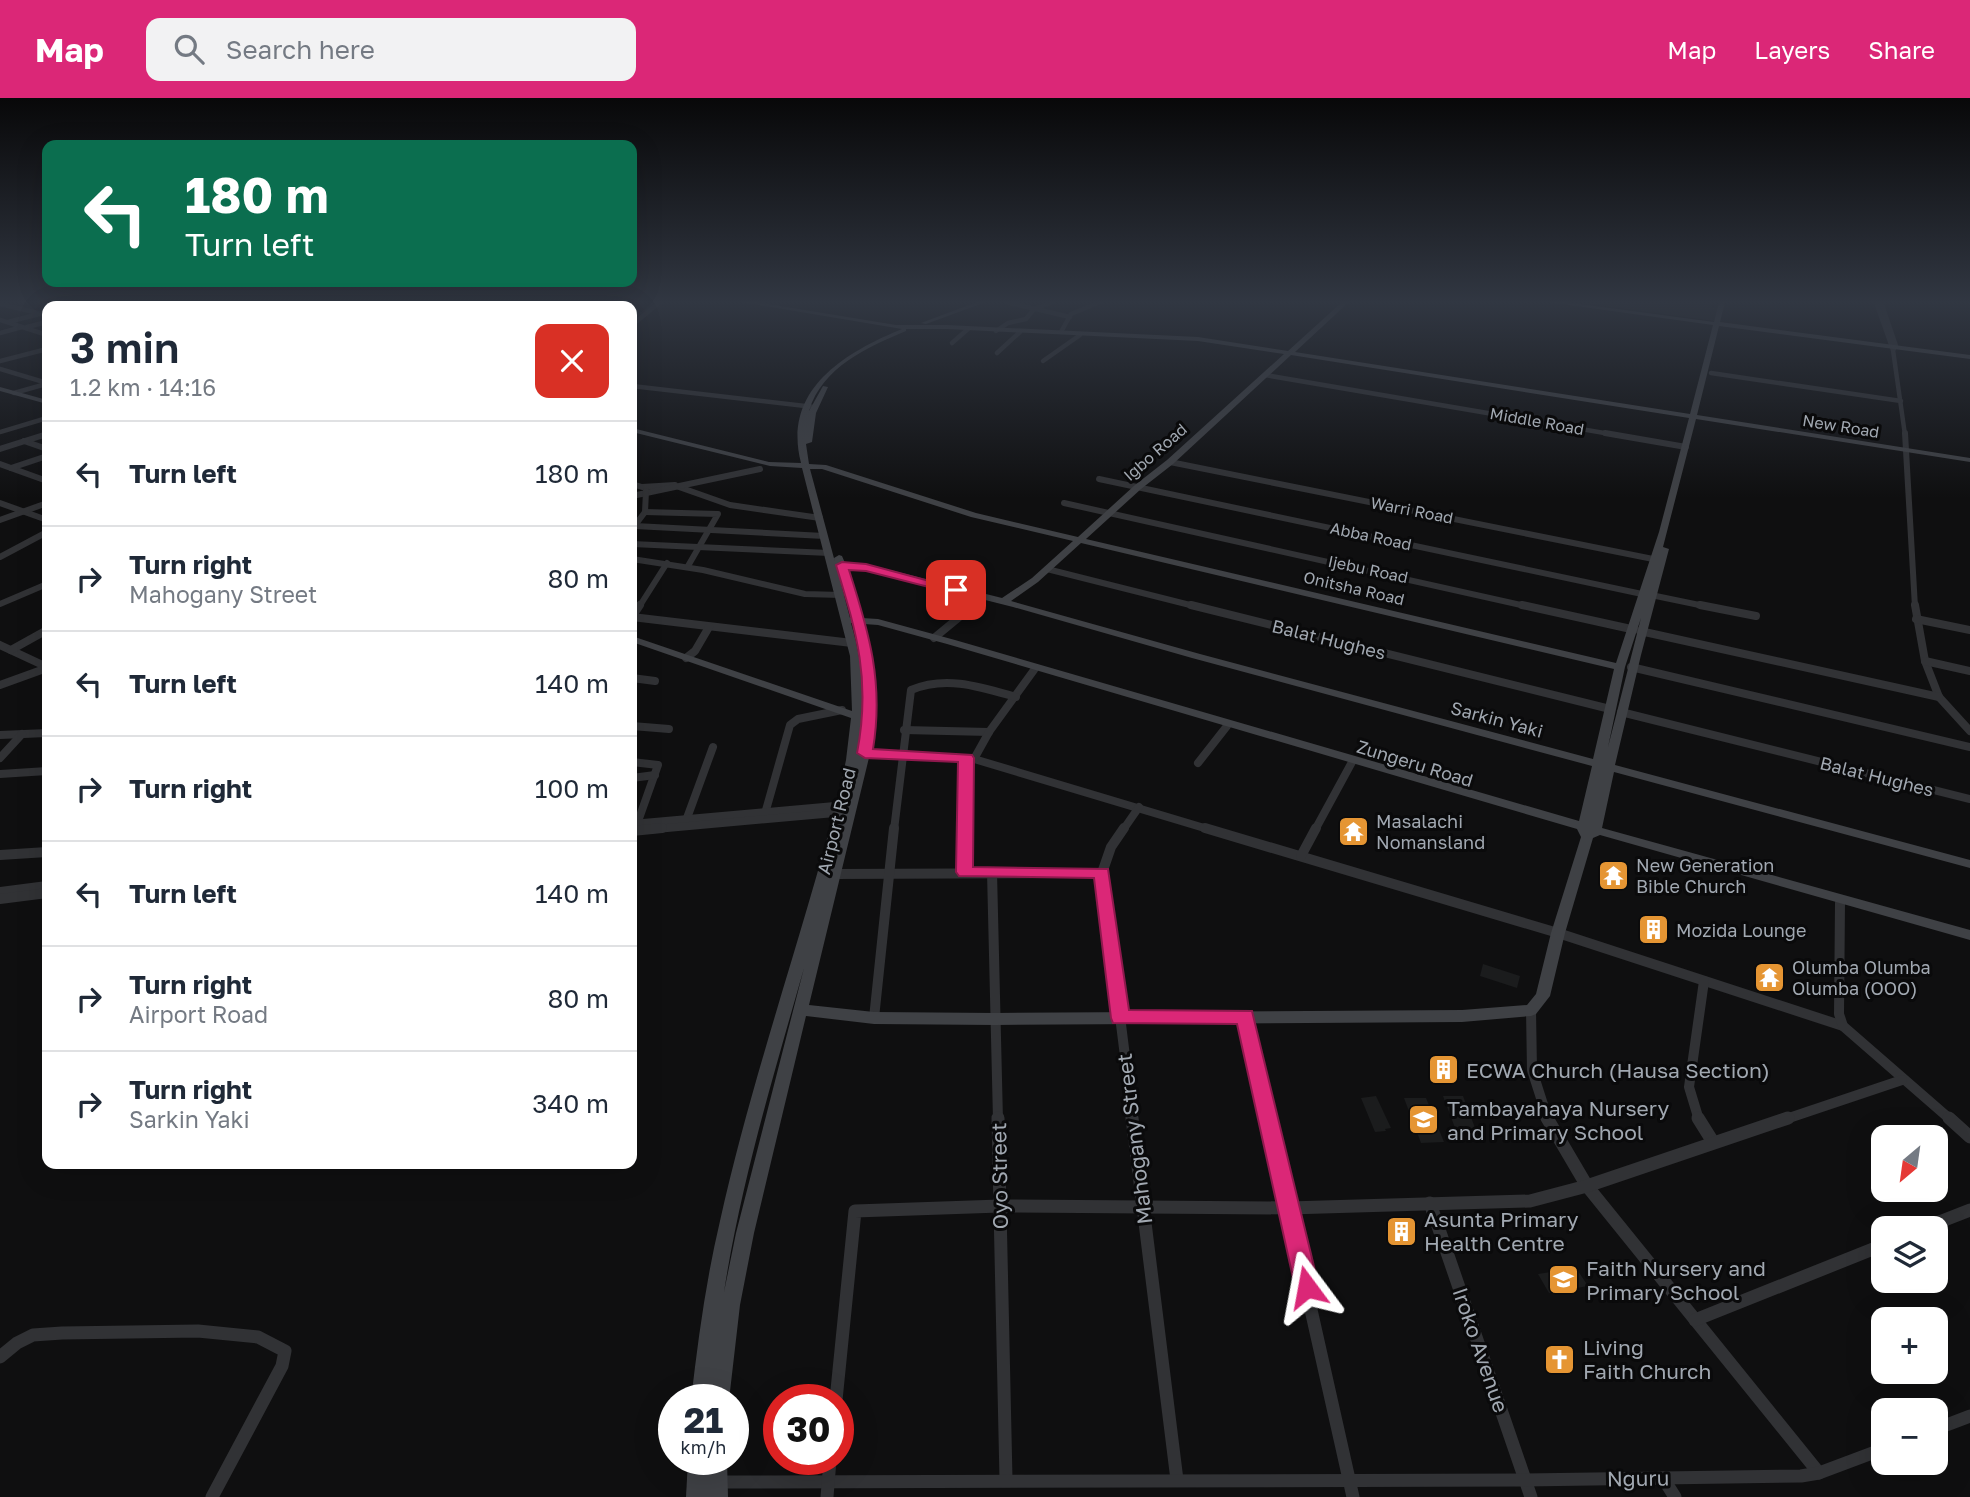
<!DOCTYPE html>
<meta charset="utf-8">
<style>
body{margin:0;font-family:"Golos Text",sans-serif;background:#f2f2f3;color:#1f2937;height:100vh;display:flex;flex-direction:column;font-size:26px;white-space:nowrap}
*{box-sizing:border-box;margin:0}
p{font-size:23px;color:#747a83}
.icon{flex:none;width:38px;height:38px;fill:none;stroke:currentColor;stroke-width:2;stroke-linecap:round;stroke-linejoin:round}
.map{position:relative;flex:1;overflow:hidden}
.side{position:absolute;left:42px;top:203px;width:595px;height:868px;display:flex;flex-direction:column;background:#fff;border-radius:14px;box-shadow:0 7px 28px #0002}
.side>*{flex:none}
.banner{position:absolute;left:42px;top:42px;width:595px;height:147px;border-radius:14px;box-shadow:0 7px 28px #0002;background:#0b6e4f;color:#fff;overflow:hidden}
.needle{width:46px;rotate:209deg}
.tools{position:absolute;left:1871px;top:1027px;display:grid;gap:14px}
.tools a{display:grid;place-items:center;width:77px;height:77px;border-radius:14px;background:#fff;box-shadow:0 7px 28px #0002;font-size:35px}
.speed{position:absolute;left:658px;top:1286px;display:flex;gap:14px;font-size:35px;font-weight:700;text-align:center}
.speed>*{display:grid;place-content:center;width:91px;height:91px;border-radius:50%;background:#fff;box-shadow:0 7px 28px #0002;line-height:1}
.speed small{font-size:18px;font-weight:400}
.speed .limit{border:10px solid #d22;background:#fff;color:#111}
.pin{position:absolute;display:grid;place-items:center;width:60px;height:60px;color:#fff;margin:-30px;border-radius:14px;box-shadow:0 4px 10px #0006}
.me{position:absolute;width:77px;margin:-38px;rotate:347deg;stroke-linejoin:round;filter:drop-shadow(0 0 5px #0008)}
.turn{display:flex;align-items:center;gap:24px;height:147px;padding:0 28px;font-size:32px}
.turn .icon{width:91px;height:91px;stroke-width:2.5}
.turn b{display:block;font-size:49px;line-height:60px}
.round{display:grid;place-items:center;flex:none;width:74px;height:74px;border-radius:14px;background:#f2f2f3}
.overview{display:flex;align-items:center;justify-content:space-between;height:119px;padding:0 28px}
h1{font-size:42px;font-weight:600;line-height:52px}
ul{padding:0;list-style:none}
li{display:flex;align-items:center;gap:21px;height:105px;padding:0 28px;border-top:2px solid #e0e1e3}
li div{flex:1}
li b{display:block;font-size:26px}
li em{font-style:normal}
header{display:flex;align-items:center;gap:42px;box-sizing:border-box;height:98px;padding:0 35px;background:#db2777;color:#fff}
header strong{font-size:33px}
nav{display:flex;gap:38px;margin-inline-start:auto;font-size:24px}
.search{width:490px;height:63px;background:#f2f2f3;display:flex;align-items:center;gap:18px;box-sizing:border-box;padding:0 24px;border-radius:14px;color:#747a83;font-size:26px}
.map>svg:first-child{display:block}
.built{fill:#1b1c1d}
.lines{fill:none;stroke-linecap:round;stroke-linejoin:round}
.street-far4{stroke:#313235;stroke-width:4.5}
.street-far3{stroke:#313235;stroke-width:6}
.street-far2{stroke:#313235;stroke-width:8}
.street-far1{stroke:#313235;stroke-width:10}
.street{stroke:#313235;stroke-width:13}
.secondary{fill:#3f4145;fill-rule:evenodd}
.route{fill:#db2777;stroke:#8e194d;stroke-width:2}
.labels{text-anchor:middle;dominant-baseline:central;stroke-width:6;stroke-linejoin:round;paint-order:stroke}
.far-street-label{font-size:16px;fill:#a1a8b1;stroke:#0a0a0b}
.street-label{font-size:18px;fill:#a1a8b1;stroke:#0a0a0b}
.poi-label{font-size:18px;fill:#a1a8b1;stroke:#0a0a0b;text-anchor:start}
.near-poi-label{font-size:21px;fill:#a1a8b1;stroke:#0a0a0b;text-anchor:start}
.near-street-label{font-size:21px;fill:#a1a8b1;stroke:#0a0a0b}
</style>
<header>
<strong>Map</strong>
<div class="search"><svg class="icon" aria-label="search" viewBox="0 0 24 24"><circle cx="10" cy="10" r="6"/><path d="M15 15l6 6"/></svg>Search here</div>
<nav><a>Map</a><a>Layers</a><a>Share</a></nav>
</header>
<div class="map">
<svg width="1970" height="1399" viewBox="0 0 1970 1399">
<rect width="100%" height="100%" fill="#0f0f10"/>
<g class="built">
<path d="M1576,204H1712V209L1718,211L1715,223Z"/>
<path d="M1483,866L1520,878L1517,890L1480,878Z"/>
<path d="M1376,998L1391,1030L1385,1031L1386,1033L1375,1034L1361,1000Z"/>
<path d="M1443,998H1463L1480,1043H1460Z"/>
<path d="M1404,1000H1426L1444,1044L1421,1045Z"/>
<path d="M1576,1170L1588,1188L1549,1195L1538,1176Z"/>
</g>
<g class="lines">
<g class="street-far4">
<path d="M51,204L67,208"/>
<path d="M107,204L124,208"/>
<path d="M225,204L242,208"/>
<path d="M380,204L400,208"/>
<path d="M1006,204L1070,219"/>
<path d="M1876,204L1893,252L1896,248L1881,204"/>
<path d="M0,206L38,215"/>
<path d="M70,208L86,204"/>
<path d="M158,208L173,204"/>
<path d="M0,222L47,237"/>
<path d="M8,224L47,214"/>
<path d="M632,227L660,204"/>
<path d="M27,229L47,224"/>
<path d="M996,233L1008,225L1026,221L1034,211L1053,204"/>
<path d="M1061,234L1071,216L1100,204"/>
<path d="M0,235L22,229"/>
<path d="M952,245L968,231"/>
<path d="M1893,252L1905,337"/>
<path d="M997,255L1020,234"/>
<path d="M0,263L47,251"/>
<path d="M1043,263L1080,237"/>
<path d="M0,271L47,285"/>
<path d="M1711,275L1901,303"/>
<path d="M1265,277L1616,337"/>
<path d="M632,288L814,309"/>
<path d="M14,295L46,286"/>
<path d="M0,334L47,320"/>
<path d="M44,337L47,336"/>
</g>
<g class="street-far3">
<path d="M1605,335L1686,349"/>
<path d="M1905,335L1915,509"/>
<path d="M24,343L47,351"/>
<path d="M0,351L47,336"/>
<path d="M1170,364L1653,461"/>
<path d="M0,366L47,383"/>
<path d="M11,370L47,358"/>
<path d="M1099,381L1642,496"/>
<path d="M632,386L642,389L675,387"/>
<path d="M679,389L730,407L820,420"/>
<path d="M632,398L760,371"/>
<path d="M0,405L47,422"/>
<path d="M1064,405L1530,509"/>
<path d="M645,414L718,416L688,468"/>
<path d="M0,422L47,405"/>
<path d="M635,428L824,438"/>
<path d="M633,430L645,414L646,393"/>
<path d="M632,446L829,455"/>
<path d="M0,459L47,434"/>
<path d="M632,461L703,472L805,496L841,497"/>
<path d="M1047,471L1198,509"/>
<path d="M1651,497L1709,509"/>
<path d="M0,506L47,486"/>
<path d="M639,509L667,465"/>
<path d="M972,509L983,499"/>
</g>
<g class="street-far2">
<path d="M1191,507L1610,611"/>
<path d="M1522,507L1631,531"/>
<path d="M1700,507L1756,518"/>
<path d="M1915,507L1925,563L1939,599L1970,633"/>
<path d="M632,519L852,545"/>
<path d="M632,519L640,507"/>
<path d="M1916,521L1970,532"/>
<path d="M1640,533L1939,599"/>
<path d="M934,540L974,507"/>
<path d="M0,547L47,569"/>
<path d="M11,552L47,532"/>
<path d="M686,560L695,553L709,529"/>
<path d="M1925,563L1970,573"/>
<path d="M1631,569L1970,649"/>
<path d="M632,580L655,583"/>
<path d="M0,587L47,570"/>
<path d="M1621,614L1970,701"/>
<path d="M632,628L669,631"/>
<path d="M904,632L989,634"/>
<path d="M0,637L47,635"/>
<path d="M865,655L974,661L1211,732"/>
<path d="M0,660L22,636"/>
<path d="M974,661L989,634L1034,572"/>
<path d="M632,664L658,667L636,729"/>
<path d="M1198,665L1227,628"/>
<path d="M0,676L47,673"/>
<path d="M632,680L655,677"/>
<path d="M766,712L790,627L798,621L842,612"/>
<path d="M687,720L713,649"/>
<path d="M632,726L846,707"/>
<path d="M645,732L846,714"/>
<path d="M894,732L911,592C946,577 981,589 1016,599"/>
<path d="M965,732L966,660"/>
<path d="M1123,732L1139,709"/>
<path d="M1315,732L1352,664"/>
</g>
<g class="street-far1">
<path d="M1124,730L1111,749L1102,775L1133,1022"/>
<path d="M1205,730L1558,835L1843,928"/>
<path d="M632,733L662,730"/>
<path d="M0,757L47,754"/>
<path d="M1301,758L1316,730"/>
<path d="M965,774V730"/>
<path d="M992,774L998,1022"/>
<path d="M834,776L1102,775"/>
<path d="M0,794L47,788"/>
<path d="M0,801L47,795"/>
<path d="M1840,805L1839,916L1843,928L1951,1022"/>
<path d="M1531,912L1532,972L1548,1022"/>
<path d="M1245,919L1268,1022"/>
<path d="M874,920L894,730"/>
<path d="M1699,1022L1689,989L1704,883"/>
<path d="M1783,1022L1902,982"/>
</g>
<g class="street">
<path d="M998,1020L1006,1381"/>
<path d="M1132,1020L1177,1382"/>
<path d="M1268,1020L1353,1399"/>
<path d="M1547,1020L1587,1088L1819,1375"/>
<path d="M1698,1020L1713,1044"/>
<path d="M1949,1020L1970,1039"/>
<path d="M1430,1105L1531,1399"/>
<path d="M1924,1130L1970,1112"/>
<path d="M1695,1222L1883,1147"/>
<path d="M0,1259L17,1245L33,1237L62,1235L198,1233L258,1239L285,1253L282,1268L212,1399"/>
<path d="M836,1302L855,1113L1000,1108L1289,1110L1530,1103L1587,1088L1788,1020"/>
<path d="M1936,1331L1970,1318"/>
<path d="M1663,1380L1675,1399"/>
<path d="M717,1384L1525,1382L1801,1378L1819,1375L1883,1351"/>
<path d="M827,1399L830,1362"/>
</g>
<g class="secondary">
<path d="M414,204H421L416,208H410Z"/>
<path d="M741,204H756L896,227H947L1198,239L1288,253L1342,204H1349L1295,254L1690,316L1713,227L1547,204H1565L1714,224L1719,204H1725L1720,224L1970,257V261L1719,228L1697,317L1970,360V364L1696,321L1663,449L1669,451L1641,557L1615,667L1970,762V770L1614,674L1602,730L1970,832V842L1600,737L1593,740L1565,835L1550,898L1536,916L1531,918L1462,924L995,927L874,926L806,918L754,1135L740,1207L729,1302H691C698,1242 706,1182 720,1123C752,979 802,839 839,696L846,662L851,620L632,544V538L852,613L850,558L802,370L770,368L632,334V330L769,364L801,365C782,292 844,255 902,231ZM906,231H947L1198,243L1284,256L1167,362L1135,387L1078,439L976,415L826,367L809,366L806,346L812,344L816,315L828,289L823,288L809,313C822,269 868,249 906,233ZM1291,257L1689,320L1659,434L1616,565L1086,441L1141,391L1173,366ZM810,371H822L971,419L1073,443L1032,480L1002,500L866,466L845,465L842,458L839,457L834,460L835,464ZM1081,445L1614,571L1593,661L1200,556L1011,503L1038,484ZM837,470H838L852,519L850,520ZM847,471L866,472L1013,509L1192,560L1592,668L1579,723L955,542L878,521L862,520ZM1641,520L1608,649L1625,569ZM851,525H854C864,566 870,607 860,649L863,621L865,619L863,617C864,584 860,556 851,525ZM864,526L878,527L947,546L1577,731L1581,739L1551,835L1536,896L1527,907L1462,912L995,915L874,914L809,907L875,635L876,590ZM804,870L736,1135L724,1194C741,1084 774,976 804,870Z"/>
<path d="M977,204H986L926,226L921,225Z"/>
<path d="M0,289L47,302V306L0,293Z"/>
<path d="M688,1362H727L728,1399H686Z"/>
</g>
</g>
<linearGradient id="sky" x2="0" y2="1"><stop stop-color="#080809"/><stop offset="0.51" stop-color="#313742"/><stop offset="1" stop-color="#313742" stop-opacity="0"/></linearGradient>
<rect width="1970" height="400" fill="url(#sky)"/>
<path class="route" d="M842,464L866,466L963,492L956,496L866,473L849,472C869,534 884,585 873,651L972,657L974,660L973,769L1108,771L1129,912L1252,913L1319,1189L1315,1197L1307,1200L1298,1197L1295,1189L1237,926L1113,925L1111,920L1094,780L959,778L956,774L958,664L865,660L857,655C871,583 857,536 836,467Z"/>
<defs>
<symbol id="temple-square" viewBox="-11 -11 22 22"><rect x="-9" y="-9" width="18" height="18" rx="4" fill="#e59533" stroke="#0a0a0b"/><path d="M0-6L5-2H3V0L6.5 2.5H4V6H1.5V3h-3V6H-4V2.5H-6.5L-3 0V-2H-5Z" fill="#fff"/></symbol>
<symbol id="building-square" viewBox="-11 -11 22 22"><rect x="-9" y="-9" width="18" height="18" rx="4" fill="#e59533" stroke="#0a0a0b"/><path d="M-4-6H4V6H1V3H-1V6H-4ZM-2.5-4.3h1.7v1.8h-1.7ZM.8-4.3h1.7v1.8H.8ZM-2.5-1h1.7V.8h-1.7ZM.8-1h1.7V.8H.8Z" fill="#fff"/></symbol>
<symbol id="school-square" viewBox="-11 -11 22 22"><rect x="-9" y="-9" width="18" height="18" rx="4" fill="#e59533" stroke="#0a0a0b"/><path d="M0-5L7-2L0 1L-7-2ZM-4 1L0 2.5L4 1V4Q0 6-4 4Z" fill="#fff"/></symbol>
<symbol id="church-square" viewBox="-11 -11 22 22"><rect x="-9" y="-9" width="18" height="18" rx="4" fill="#e59533" stroke="#0a0a0b"/><path d="M-1.2-6h2.4v3.5h3.3v2.4h-3.3V6h-2.4V-.1h-3.3v-2.4h3.3Z" fill="#fff"/></symbol>
</defs>
<g fill-rule="evenodd">
<use href="#temple-square" x="1336" y="716" width="35" height="35"/>
<use href="#temple-square" x="1596" y="760" width="35" height="35"/>
<use href="#building-square" x="1636" y="814" width="35" height="35"/>
<use href="#temple-square" x="1752" y="862" width="35" height="35"/>
<use href="#building-square" x="1426" y="954" width="35" height="35"/>
<use href="#school-square" x="1406" y="1004" width="35" height="35"/>
<use href="#building-square" x="1384" y="1116" width="35" height="35"/>
<use href="#school-square" x="1546" y="1164" width="35" height="35"/>
<use href="#church-square" x="1542" y="1244" width="35" height="35"/>
</g>
<g class="labels">
<g class="far-street-label">
<text transform="translate(1537 323) rotate(10)">Middle Road</text>
<text transform="translate(1841 328) rotate(9)">New Road</text>
<text transform="translate(1155 354) rotate(-41)">Igbo Road</text>
<text transform="translate(1412 412) rotate(11)">Warri Road</text>
<text transform="translate(1371 438) rotate(12)">Abba Road</text>
<text transform="translate(1368 471) rotate(12)">Ijebu Road</text>
<text transform="translate(1354 490) rotate(13)">Onitsha Road</text>
</g>
<g class="street-label">
<text transform="translate(1329 541) rotate(14)">Balat Hughes</text>
<text transform="translate(1497 621) rotate(15)">Sarkin Yaki</text>
<text transform="translate(1415 665) rotate(17)">Zungeru Road</text>
<text transform="translate(1877 678) rotate(14)">Balat Hughes</text>
<text transform="translate(836 723) rotate(-76)">Airport Road</text>
</g>
<g class="poi-label">
<text x="1376" y="723">Masalachi<tspan x="1376" dy="21">Nomansland</tspan></text>
<text x="1636" y="767">New Generation<tspan x="1636" dy="21">Bible Church</tspan></text>
<text x="1676" y="832">Mozida Lounge</text>
<text x="1792" y="869">Olumba Olumba<tspan x="1792" dy="21">Olumba (OOO)</tspan></text>
</g>
<g class="near-poi-label">
<text x="1466" y="972">ECWA Church (Hausa Section)</text>
<text x="1447" y="1010">Tambayahaya Nursery<tspan x="1447" dy="24">and Primary School</tspan></text>
<text x="1424" y="1121">Asunta Primary<tspan x="1424" dy="24">Health Centre</tspan></text>
<text x="1586" y="1170">Faith Nursery and<tspan x="1586" dy="24">Primary School</tspan></text>
<text x="1583" y="1249">Living<tspan x="1583" dy="24">Faith Church</tspan></text>
</g>
<g class="near-street-label">
<text transform="translate(1134 1041) rotate(-97)">Mahogany Street</text>
<text transform="translate(999 1078) rotate(-91)">Oyo Street</text>
<text transform="translate(1481 1252) rotate(71)">Iroko Avenue</text>
<text transform="translate(1638 1380) rotate(-1)">Nguru</text>
</g>
</g>
</svg>
<div class="tools">
<a><svg class="needle" viewBox="-14 -14 28 28"><path d="M0-13l5 13h-10z" fill="#e53935"/><path d="M0 13l5-13h-10z" fill="#747a83"/></svg></a>
<a><svg class="icon" aria-label="layers" viewBox="0 0 24 24"><path d="M12 4l9 5-9 5-9-5zM3 14l9 5 9-5"/></svg></a>
<a>+</a>
<a>−</a>
</div>
<div class="speed"><div>21<small>km/h</small></div><div class="limit">30</div></div>
<div class="pin" style="left:956px;top:492px;background:#d93025"><svg class="icon" aria-label="arrive" viewBox="0 0 24 24"><path d="M6 21V4h12l-3 4 3 4H6"/></svg></div>
<svg class="me" style="left:1307px;top:1189px" viewBox="-20 -20 40 40"><path d="M0-17L14 15 0 8-14 15z" fill="#db2777" stroke="#fff" stroke-width="4"/></svg>
<div class="banner">
<div class="turn"><svg class="icon" aria-label="left" viewBox="0 0 24 24"><path d="M17 20v-9H6M10 6l-5 5 5 5"/></svg><div><b>180 m</b>Turn left</div></div>
</div>
<section class="side">
<div class="overview"><div><h1>3 min</h1><p>1.2 km · 14:16</p></div><a class="round" style="background:#d93025;color:#fff"><svg class="icon" aria-label="close" viewBox="0 0 24 24"><path d="M6 6l12 12M18 6L6 18"/></svg></a></div>
<ul>
<li><svg class="icon" aria-label="left" viewBox="0 0 24 24"><path d="M17 20v-9H6M10 6l-5 5 5 5"/></svg><div><b>Turn left</b></div><em>180 m</em></li>
<li><svg class="icon" aria-label="right" viewBox="0 0 24 24"><path d="M7 20v-9h11M14 6l5 5-5 5"/></svg><div><b>Turn right</b><p>Mahogany Street</p></div><em>80 m</em></li>
<li><svg class="icon" aria-label="left" viewBox="0 0 24 24"><path d="M17 20v-9H6M10 6l-5 5 5 5"/></svg><div><b>Turn left</b></div><em>140 m</em></li>
<li><svg class="icon" aria-label="right" viewBox="0 0 24 24"><path d="M7 20v-9h11M14 6l5 5-5 5"/></svg><div><b>Turn right</b></div><em>100 m</em></li>
<li><svg class="icon" aria-label="left" viewBox="0 0 24 24"><path d="M17 20v-9H6M10 6l-5 5 5 5"/></svg><div><b>Turn left</b></div><em>140 m</em></li>
<li><svg class="icon" aria-label="right" viewBox="0 0 24 24"><path d="M7 20v-9h11M14 6l5 5-5 5"/></svg><div><b>Turn right</b><p>Airport Road</p></div><em>80 m</em></li>
<li><svg class="icon" aria-label="right" viewBox="0 0 24 24"><path d="M7 20v-9h11M14 6l5 5-5 5"/></svg><div><b>Turn right</b><p>Sarkin Yaki</p></div><em>340 m</em></li>
</ul>
</section>
</div>
